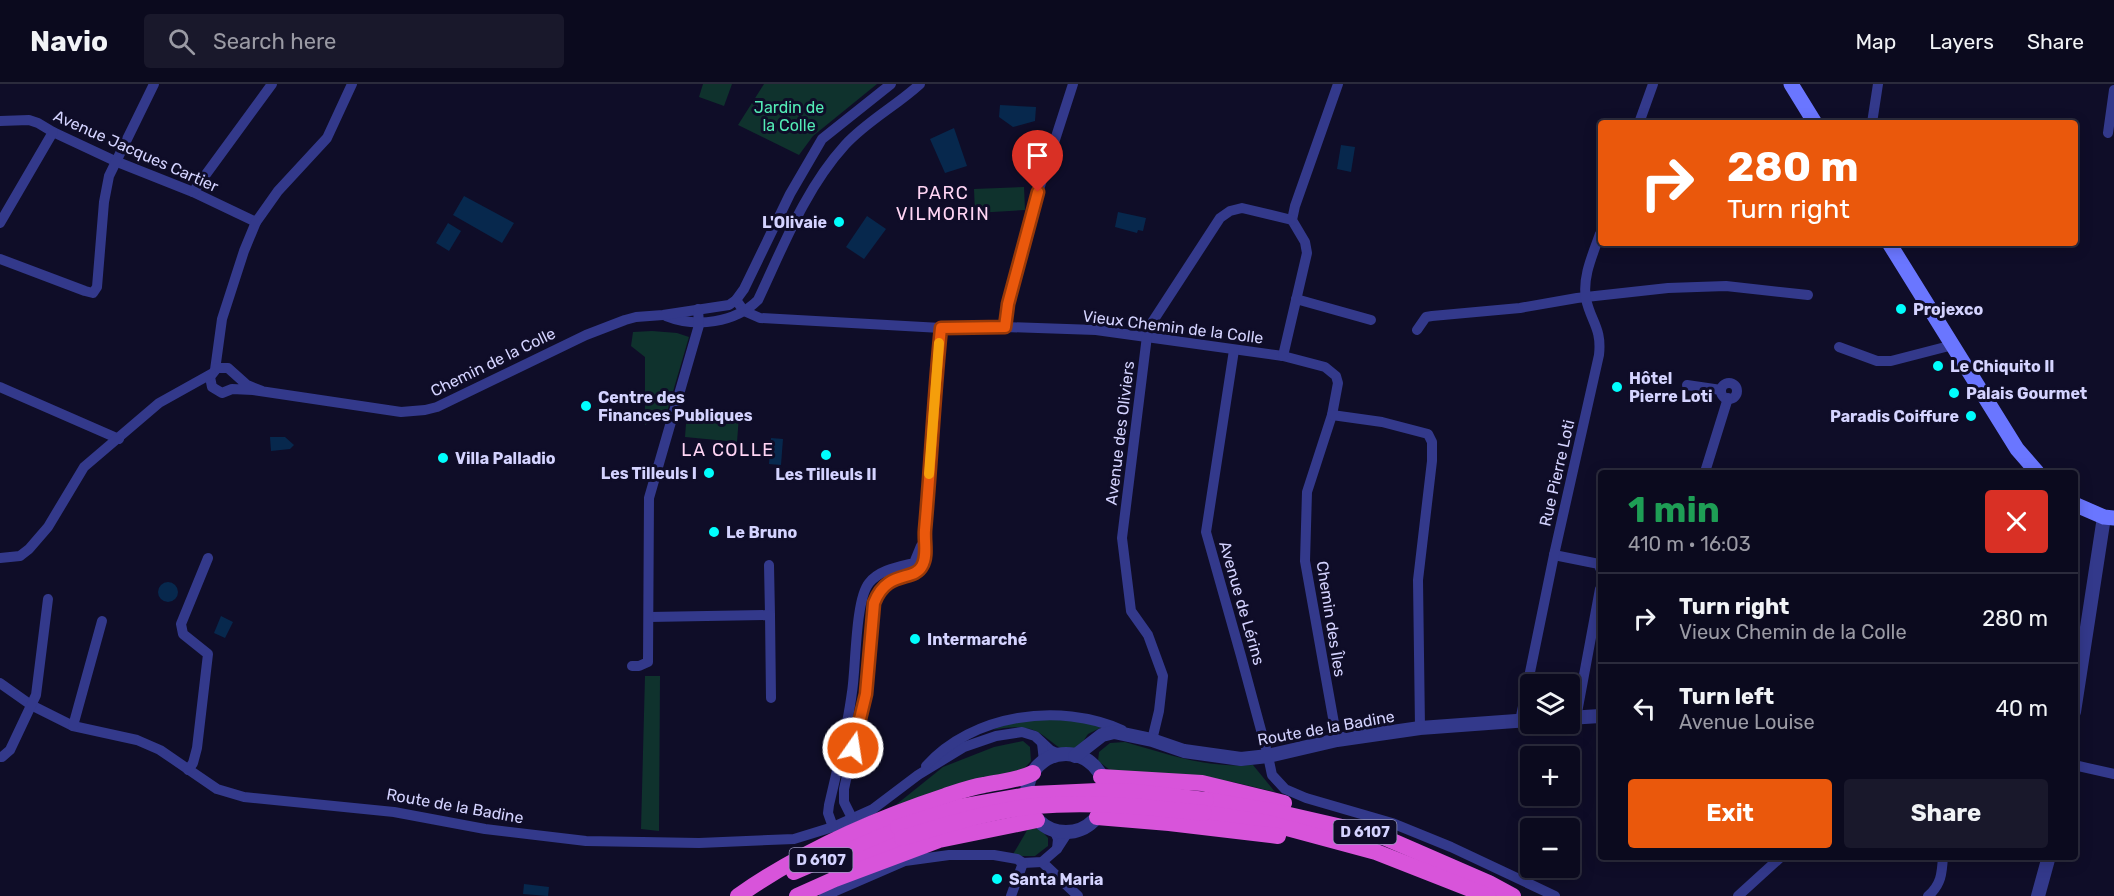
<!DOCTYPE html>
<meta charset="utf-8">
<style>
body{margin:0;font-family:Rubik,sans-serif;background:#19182b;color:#f1f3f6;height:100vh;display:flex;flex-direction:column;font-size:22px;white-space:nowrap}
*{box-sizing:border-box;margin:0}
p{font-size:20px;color:#9a9aa4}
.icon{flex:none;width:33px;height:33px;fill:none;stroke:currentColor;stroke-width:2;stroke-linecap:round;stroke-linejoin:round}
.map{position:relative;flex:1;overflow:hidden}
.drawer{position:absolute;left:1598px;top:386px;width:480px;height:390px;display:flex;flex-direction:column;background:#0b0a1e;border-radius:6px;box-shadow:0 3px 15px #0003,0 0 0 2px #2b2b3c}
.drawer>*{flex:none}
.hud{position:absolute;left:1598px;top:36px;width:480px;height:126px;border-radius:6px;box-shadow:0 3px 15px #0003,0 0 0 2px #2b2b3c;background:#ea580c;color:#fff;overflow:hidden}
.buttons{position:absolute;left:1520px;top:590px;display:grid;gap:12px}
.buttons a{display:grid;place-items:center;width:60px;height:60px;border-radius:6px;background:#0b0a1e;box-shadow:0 3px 15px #0003,0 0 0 2px #2b2b3c;font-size:30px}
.pin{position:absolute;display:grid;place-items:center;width:51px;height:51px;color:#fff;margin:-62px -26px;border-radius:50% 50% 50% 0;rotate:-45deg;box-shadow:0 0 6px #0007}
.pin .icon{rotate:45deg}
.me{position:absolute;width:66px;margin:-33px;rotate:13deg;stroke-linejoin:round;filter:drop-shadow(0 0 4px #0008)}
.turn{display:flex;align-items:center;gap:21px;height:126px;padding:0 30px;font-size:27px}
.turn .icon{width:78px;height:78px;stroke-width:2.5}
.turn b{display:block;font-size:42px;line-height:51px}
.round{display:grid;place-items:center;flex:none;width:63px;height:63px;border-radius:6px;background:#19182b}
.head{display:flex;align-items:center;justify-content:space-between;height:102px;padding:0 30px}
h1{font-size:36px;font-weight:700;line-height:45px;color:#1e9e55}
.cta{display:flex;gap:12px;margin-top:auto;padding:12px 30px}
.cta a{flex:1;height:69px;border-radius:6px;background:#ea580c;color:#fff;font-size:24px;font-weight:700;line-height:69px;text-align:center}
.cta a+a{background:#19182b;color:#f1f3f6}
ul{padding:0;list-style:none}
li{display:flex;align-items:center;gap:18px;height:90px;padding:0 30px;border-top:2px solid #2b2b3c}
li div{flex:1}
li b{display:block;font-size:22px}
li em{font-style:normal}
header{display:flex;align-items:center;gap:36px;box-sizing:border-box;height:84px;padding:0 30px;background:#0b0a1e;border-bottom:2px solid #2b2b3c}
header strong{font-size:28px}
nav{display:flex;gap:33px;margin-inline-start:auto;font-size:21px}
.search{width:420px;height:54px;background:#19182b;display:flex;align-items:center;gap:15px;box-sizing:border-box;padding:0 21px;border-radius:6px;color:#9a9aa4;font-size:22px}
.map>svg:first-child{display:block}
.green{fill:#0f322d}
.water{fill:#07284d}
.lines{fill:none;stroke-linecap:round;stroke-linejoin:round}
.minor{stroke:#33398b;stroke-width:10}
.tertiary{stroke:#33398b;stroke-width:14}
.secondary{stroke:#6a76ff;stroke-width:15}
.trunk{stroke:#d854da;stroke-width:16}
.trunk-bridge{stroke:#d854da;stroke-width:16}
.route-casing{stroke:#983908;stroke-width:15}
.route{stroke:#ea580c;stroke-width:10}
.slow{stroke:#f59e0b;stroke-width:10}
.poi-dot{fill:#00fefd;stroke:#0f0d28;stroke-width:2}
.labels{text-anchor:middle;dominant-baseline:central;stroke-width:6;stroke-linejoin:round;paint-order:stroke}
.shield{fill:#0f0d28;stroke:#9998be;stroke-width:1.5}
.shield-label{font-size:15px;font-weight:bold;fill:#d4d3ff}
.park-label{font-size:16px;fill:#53ebb5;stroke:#0f0d28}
.street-label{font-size:16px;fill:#d4d3ff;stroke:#0f0d28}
.poi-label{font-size:16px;font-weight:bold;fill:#d4d3ff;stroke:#0f0d28;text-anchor:start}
.neighbourhood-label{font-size:18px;letter-spacing:1.5px;fill:#ffd5f4;stroke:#0f0d28}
</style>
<header>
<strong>Navio</strong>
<div class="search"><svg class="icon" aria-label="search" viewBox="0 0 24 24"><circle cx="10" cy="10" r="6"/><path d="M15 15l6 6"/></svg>Search here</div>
<nav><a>Map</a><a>Layers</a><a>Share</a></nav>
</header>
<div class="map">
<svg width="2114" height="812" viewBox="0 0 2114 812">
<rect width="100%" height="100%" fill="#0f0d28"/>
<g class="green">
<path d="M703,0H732L724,22L699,13Z"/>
<path d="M764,0H877L813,52L799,71L738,41Z"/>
<path d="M1024,103L1025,126L975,129L974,105Z"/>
<path d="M652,247L677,249L689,253L667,328L645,341V273L631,262L633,248Z"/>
<path d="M687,327L739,332L737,358L685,353Z"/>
<path d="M645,592H660L659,747L641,745Z"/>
<path d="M1039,635L1074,636L1102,643L1088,650L1080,662L1073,667C1059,666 1055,660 1044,652C1028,640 1010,643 992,646L1011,639Z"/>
<path d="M1023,657L1030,663L1031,677L1022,687L892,724L943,683L994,663Z"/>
<path d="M1125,658C1170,671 1206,684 1253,681L1275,708L1233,698L1110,686L1098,677L1099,668L1110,659Z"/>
<path d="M1029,743L1040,745L1048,754V762L1035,772H1012Z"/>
</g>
<g class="water">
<path d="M1000,21L1036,23L1035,37L1013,43L999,33Z"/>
<path d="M954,44L967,82L945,89L930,55Z"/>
<path d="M1341,61L1355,63L1351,88L1337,85Z"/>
<path d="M464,112L514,139L502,159L453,131Z"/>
<path d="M1118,128L1146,134L1143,147L1138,146L1137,149L1115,143Z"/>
<path d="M867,132L886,145L864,175L846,163Z"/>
<path d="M448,139L461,147L449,167L436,159Z"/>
<path d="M270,353H285L294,361L290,365L271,367Z"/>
<path d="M771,354L783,355L781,381L769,380Z"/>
<circle cx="168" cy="508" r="10"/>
<path d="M221,532L233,538L225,554L214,549Z"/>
<path d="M524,800L549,803L548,812L523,810Z"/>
</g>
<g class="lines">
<g class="minor">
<path d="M0,37L29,36L38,39L53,48L115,77L193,108L256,138"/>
<path d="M1639,39L1653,0"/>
<path d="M1872,39L1878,0"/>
<path d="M2108,49L2114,6"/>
<path d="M193,108L272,0"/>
<path d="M0,139L53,48"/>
<path d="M0,175L85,207L93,209L97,203L104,118L109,92L154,0"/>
<path d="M1296,215L1371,236"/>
<path d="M736,216L744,227L760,234L941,244L1005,243L1096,246L1283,272L1325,283L1336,292L1338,299L1332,331L1307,408L1305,477L1337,656"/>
<path d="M666,232C696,244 735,239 758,216C783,163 805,105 845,61C867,37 896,22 920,0"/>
<path d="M1005,243L1008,220L1032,127L1073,0"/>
<path d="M1417,246L1426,233L1432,232L1520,224L1577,214L1668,204L1726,202L1808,211"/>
<path d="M1839,263L1877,277H1891L1953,261"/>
<path d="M1234,266L1206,448L1241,572L1268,672L1272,691L1285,705L1306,714L1392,739L1451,763L1555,812"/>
<path d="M1283,272L1307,169L1305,158L1292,136L1295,122L1338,0"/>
<path d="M215,286L222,235L244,167L256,138L278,107L327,54L352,0"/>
<circle cx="1729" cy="307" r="8"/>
<path d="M1687,301L1721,306"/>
<path d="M0,303L119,355"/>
<path d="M262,307L247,301L228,284H217L210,293L212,303L222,309L232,305L253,306L401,328L425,326L437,323L586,251L625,236L636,233L663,231L729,221L736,216L744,205L790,110L822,55L891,0"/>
<path d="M1332,331L1382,338L1428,350L1432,358V377L1418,496L1420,644"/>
<path d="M1705,388L1728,314"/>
<path d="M1554,471L1599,480L1600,484"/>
<path d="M0,474L20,472L29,465L48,443L84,383L159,319L211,290"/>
<path d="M769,481L770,531"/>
<path d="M649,533L770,531L771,614"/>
<path d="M632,582H639L648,578L649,414L699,241L698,225"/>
<path d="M0,599L31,621L73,642L137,656L160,666L217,705L244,713L394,728L485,745L586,757L699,759L794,755L833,743L873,725L918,691L964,663L996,652L1022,648L1035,652L1050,666L1061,671"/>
<path d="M1576,634L1600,505"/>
<path d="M1520,637L1554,471L1599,271C1602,244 1591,238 1586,215C1582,193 1593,170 1600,150"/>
<path d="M73,642L102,537"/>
<path d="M1152,656L1159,627L1163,592L1148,551L1131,527L1122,454L1147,252L1151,240L1220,134L1230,127L1242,124L1292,136"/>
<path d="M1042,659L1044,677"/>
<path d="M0,673H2L10,666L36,611L48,515"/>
<path d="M2074,681L2114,690"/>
<path d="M926,682C973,630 1059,618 1122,646"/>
<path d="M188,686L193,679L197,664L208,570L183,550L181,540L208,474"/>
<path d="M852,734L844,718V705L865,610L874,519C887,486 915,497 922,482C928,471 924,458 925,446C931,379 934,311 941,244"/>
<path d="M833,743L828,729L829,721C838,683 847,646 852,608C856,584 855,516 869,499C879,486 898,483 914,479L921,462"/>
<path d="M1054,746L1058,755L1057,765"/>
<path d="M1042,778L1078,812"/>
<path d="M824,812L905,777L949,771H994L1017,775L1023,779L1042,778L1057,765L1068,748"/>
<path d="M1011,812L1023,779"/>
<path d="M1738,812L1782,772"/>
<path d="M1928,812C1941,801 1942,790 1943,772"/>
</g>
<g class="tertiary">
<path d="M2074,628L2104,433"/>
<path d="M1569,634L1600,632"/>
<circle cx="1066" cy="709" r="39"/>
<path d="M1075,672L1102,651L1114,648L1152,656L1184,667L1241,675L1268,672L1337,656L1420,644L1530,636"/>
<path d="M2038,812L2049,772"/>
</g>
<g class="secondary">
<path d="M1791,0L1815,39"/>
<path d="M1889,159L2017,365L2037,388"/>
<path d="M2074,420L2104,433L2114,434"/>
</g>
<g class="trunk">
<path d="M1101,693L1202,699L1284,719"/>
<path d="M1206,716L1272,727L1381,752L1489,799L1513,812"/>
<path d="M1204,729L1268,739L1376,768L1488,812"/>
<path d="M1097,733L1169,739L1278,752"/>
<path d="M835,784L902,754"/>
<path d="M794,788L898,743"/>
<path d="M738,812C801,768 872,736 945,712C957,708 971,703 984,701C1002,697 1017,697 1033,689"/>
<path d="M797,812L835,795L939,756L1037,736"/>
</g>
<g class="trunk-bridge">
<path d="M898,743L960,723L1033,710L1098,707L1135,708L1206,716"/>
<path d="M902,754C946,741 990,727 1035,722C1092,717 1148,723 1204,729"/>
</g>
</g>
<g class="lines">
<defs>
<path id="route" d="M853,664L866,610L874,519C887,485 914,498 922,482C928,472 924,458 925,446C931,379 934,311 941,244L1005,243L1008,220L1038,108"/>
</defs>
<use href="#route" class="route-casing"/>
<use href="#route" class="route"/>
<path class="slow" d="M929,390L939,259"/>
</g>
<g class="poi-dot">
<circle cx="839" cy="138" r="6"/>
<circle cx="1901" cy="225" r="6"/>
<circle cx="1938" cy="282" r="6"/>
<circle cx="1617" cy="303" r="6"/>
<circle cx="1954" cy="309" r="6"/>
<circle cx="586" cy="322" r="6"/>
<circle cx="1971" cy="332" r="6"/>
<circle cx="826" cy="371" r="6"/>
<circle cx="443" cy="374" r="6"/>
<circle cx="709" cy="389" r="6"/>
<circle cx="714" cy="448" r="6"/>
<circle cx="915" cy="555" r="6"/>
<circle cx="997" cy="795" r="6"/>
</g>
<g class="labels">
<g class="shield">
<rect x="1333.5" y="736" width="63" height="24" rx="4.5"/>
<rect x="789.5" y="764" width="63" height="24" rx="4.5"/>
</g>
<g class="shield-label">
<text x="1365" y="748">D 6107</text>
<text x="821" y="776">D 6107</text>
</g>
<g class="park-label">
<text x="789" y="23">Jardin de<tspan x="789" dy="18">la Colle</tspan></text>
</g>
<g class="street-label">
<text transform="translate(136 67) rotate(24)">Avenue Jacques Cartier</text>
<text transform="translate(1173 243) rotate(7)">Vieux Chemin de la Colle</text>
<text transform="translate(493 278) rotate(-26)">Chemin de la Colle</text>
<text transform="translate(1120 349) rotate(-83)">Avenue des Oliviers</text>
<text transform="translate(1557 389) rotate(-77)">Rue Pierre Loti</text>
<text transform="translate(1242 519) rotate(74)">Avenue de Lérins</text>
<text transform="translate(1331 535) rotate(81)">Chemin des Îles</text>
<text transform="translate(1326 644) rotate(-10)">Route de la Badine</text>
<text transform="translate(455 722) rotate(10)">Route de la Badine</text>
</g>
<g class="poi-label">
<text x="827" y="138" text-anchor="end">L'Olivaie</text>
<text x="1913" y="225">Projexco</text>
<text x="1950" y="282">Le Chiquito II</text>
<text x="1629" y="294">Hôtel<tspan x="1629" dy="18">Pierre Loti</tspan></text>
<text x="1966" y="309">Palais Gourmet</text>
<text x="598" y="313">Centre des<tspan x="598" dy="18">Finances Publiques</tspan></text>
<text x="1959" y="332" text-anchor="end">Paradis Coiffure</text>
<text x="455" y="374">Villa Palladio</text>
<text x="697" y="389" text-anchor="end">Les Tilleuls I</text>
<text x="826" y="390" text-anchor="middle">Les Tilleuls II</text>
<text x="726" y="448">Le Bruno</text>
<text x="927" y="555">Intermarché</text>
<text x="1009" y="795">Santa Maria</text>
</g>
<g class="neighbourhood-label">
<text x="943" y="109">PARC<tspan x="943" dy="21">VILMORIN</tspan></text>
<text x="728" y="366">LA COLLE</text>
</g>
</g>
</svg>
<div class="buttons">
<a><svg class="icon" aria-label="layers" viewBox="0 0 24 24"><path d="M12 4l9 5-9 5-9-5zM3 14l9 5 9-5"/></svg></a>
<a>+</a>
<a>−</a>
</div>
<div class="pin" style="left:1038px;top:108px;background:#d93025"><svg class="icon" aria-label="arrive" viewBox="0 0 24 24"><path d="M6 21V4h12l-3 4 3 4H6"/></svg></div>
<svg class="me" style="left:853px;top:664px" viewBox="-20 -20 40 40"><circle r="17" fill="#ea580c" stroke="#fff" stroke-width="3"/><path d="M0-11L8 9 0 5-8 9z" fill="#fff"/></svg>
<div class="hud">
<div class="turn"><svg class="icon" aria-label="right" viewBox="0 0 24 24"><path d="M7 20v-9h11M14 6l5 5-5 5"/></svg><div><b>280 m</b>Turn right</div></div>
</div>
<section class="drawer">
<div class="head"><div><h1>1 min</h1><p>410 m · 16:03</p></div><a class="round" style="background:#d93025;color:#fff"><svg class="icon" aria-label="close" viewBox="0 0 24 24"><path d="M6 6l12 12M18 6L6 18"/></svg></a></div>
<ul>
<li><svg class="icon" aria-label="right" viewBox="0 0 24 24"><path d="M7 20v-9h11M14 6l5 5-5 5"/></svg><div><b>Turn right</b><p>Vieux Chemin de la Colle</p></div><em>280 m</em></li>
<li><svg class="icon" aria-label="left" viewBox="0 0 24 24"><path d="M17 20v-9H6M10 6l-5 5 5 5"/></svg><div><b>Turn left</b><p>Avenue Louise</p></div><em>40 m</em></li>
</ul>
<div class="cta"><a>Exit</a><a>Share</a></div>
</section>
</div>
